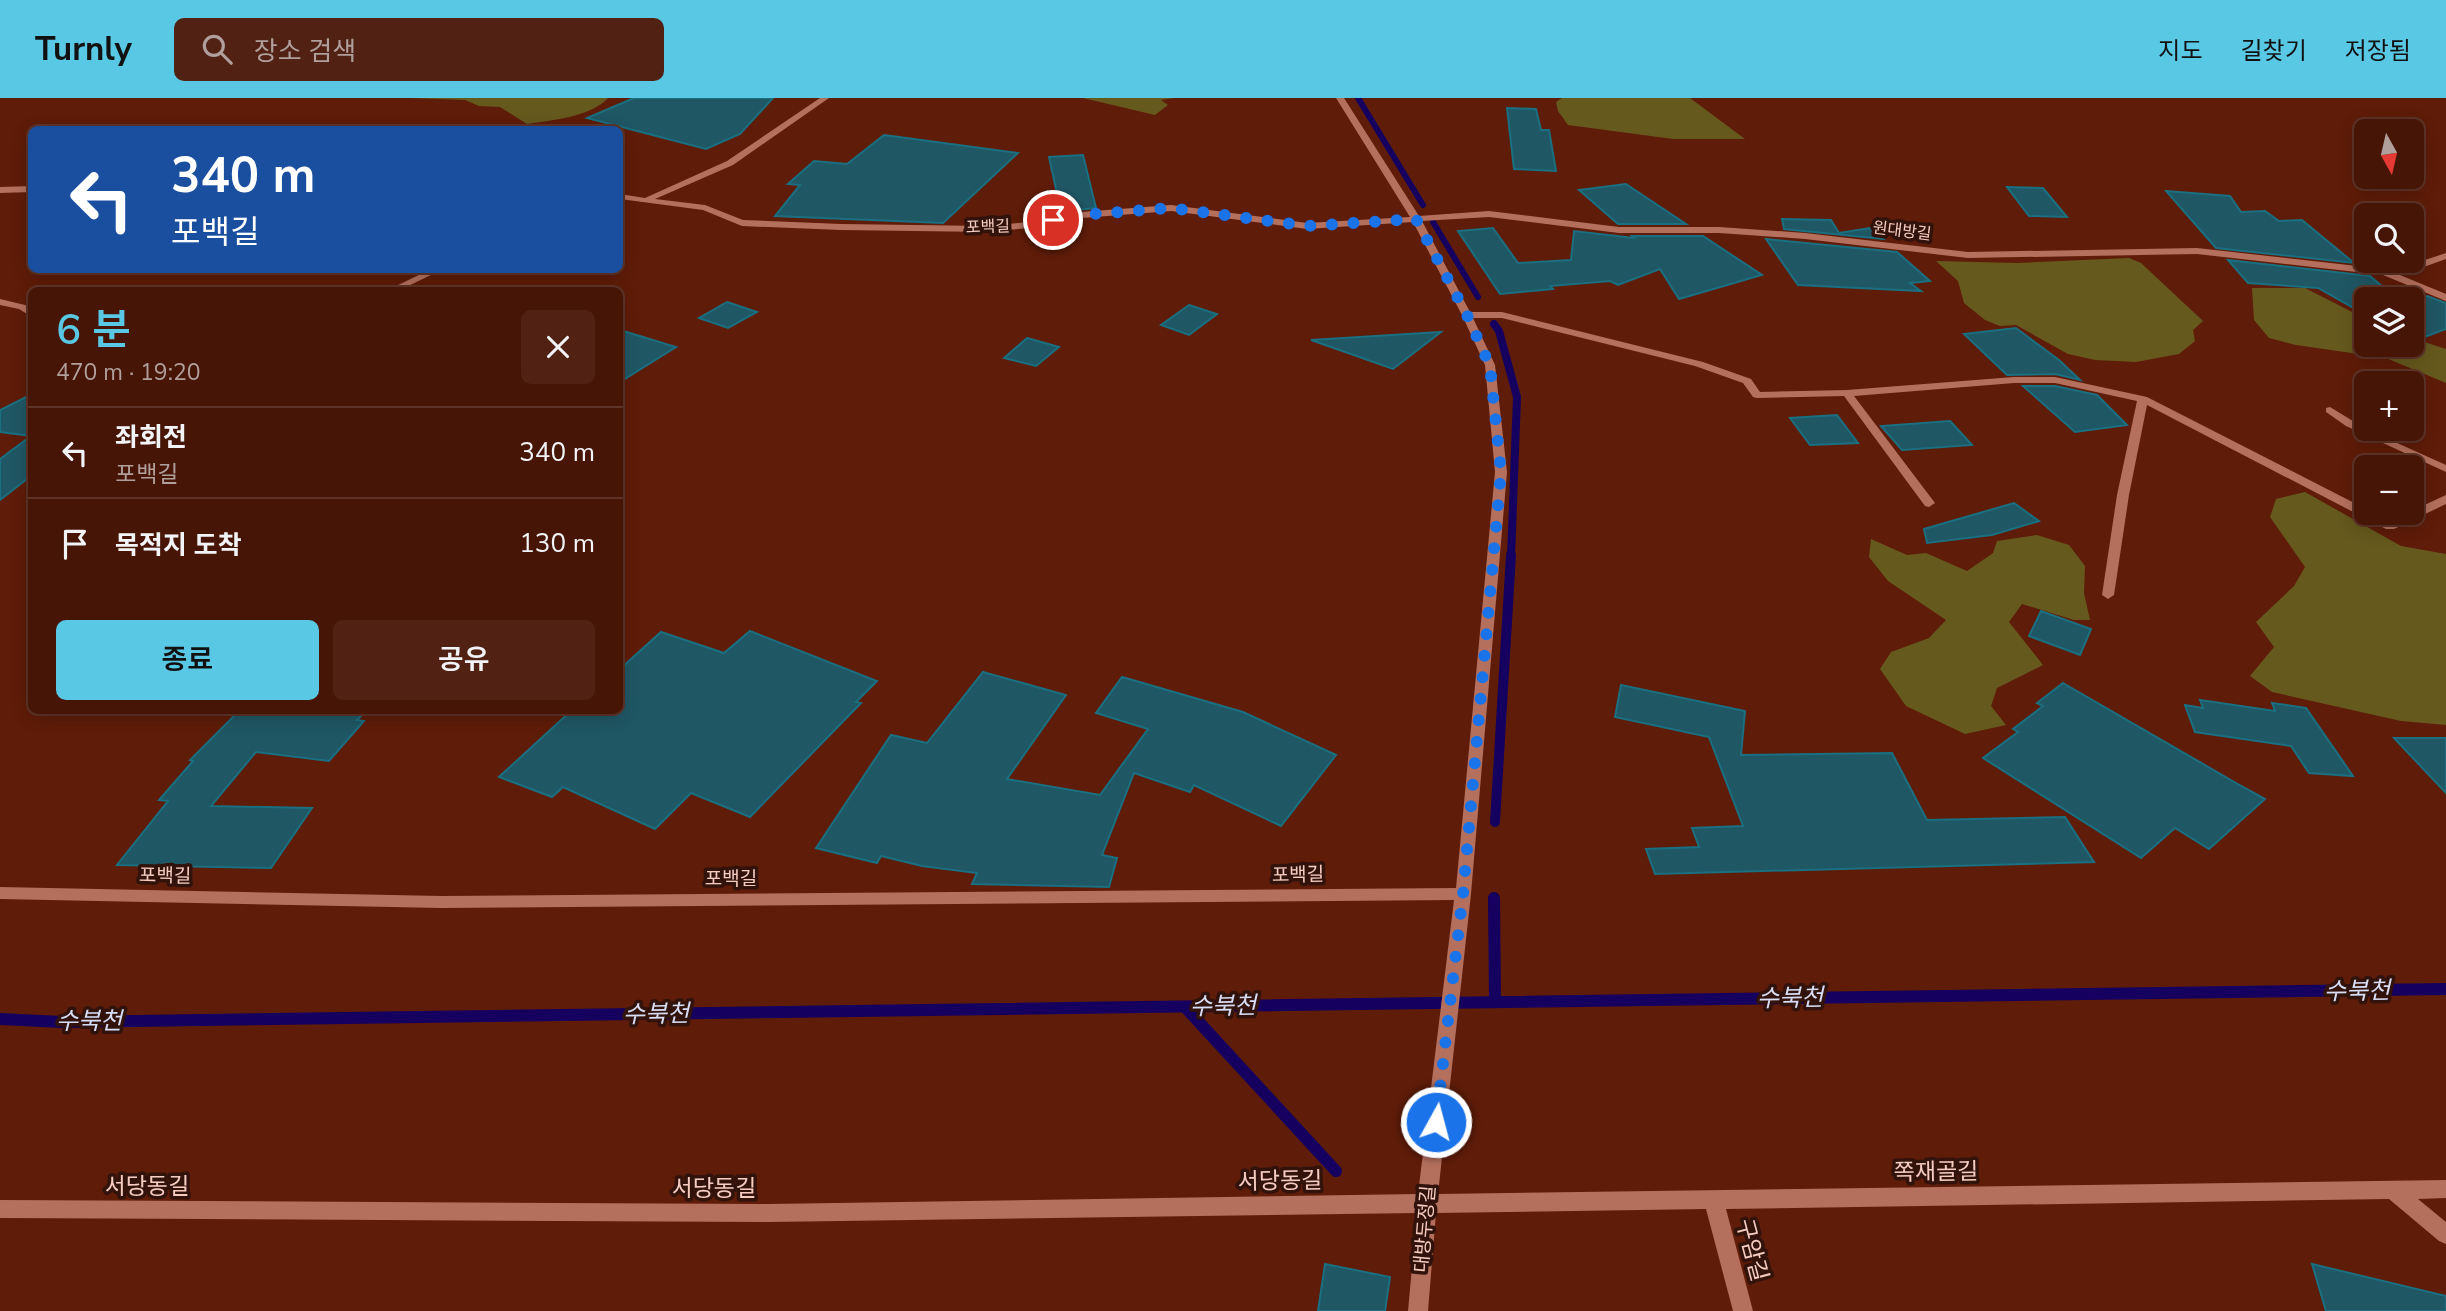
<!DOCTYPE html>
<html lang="ko">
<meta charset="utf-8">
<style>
body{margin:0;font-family:"Nunito Sans","Noto Sans KR",sans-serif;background:#512214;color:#f1f3f6;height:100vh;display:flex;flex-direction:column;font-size:26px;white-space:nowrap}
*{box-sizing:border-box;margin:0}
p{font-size:23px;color:#b09f9b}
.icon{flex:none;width:38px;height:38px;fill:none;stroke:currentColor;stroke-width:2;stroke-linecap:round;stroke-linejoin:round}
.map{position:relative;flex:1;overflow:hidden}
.sheet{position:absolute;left:28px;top:189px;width:595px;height:427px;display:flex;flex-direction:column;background:#471506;border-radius:10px;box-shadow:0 4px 18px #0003,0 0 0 2px #5f3428}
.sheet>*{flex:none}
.top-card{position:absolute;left:28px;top:28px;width:595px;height:147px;border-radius:10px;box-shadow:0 4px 18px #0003,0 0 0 2px #5f3428;background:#1a4fa0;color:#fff;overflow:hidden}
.needle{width:46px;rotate:172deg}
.buttons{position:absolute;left:2354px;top:21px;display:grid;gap:14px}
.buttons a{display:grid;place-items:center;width:70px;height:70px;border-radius:10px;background:#471506;box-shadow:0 4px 18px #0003,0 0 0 2px #5f3428;font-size:35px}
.pin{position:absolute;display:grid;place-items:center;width:60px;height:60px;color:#fff;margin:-30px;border:4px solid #fff;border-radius:50%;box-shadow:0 2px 7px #0007}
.me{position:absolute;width:77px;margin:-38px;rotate:7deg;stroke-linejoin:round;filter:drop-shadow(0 0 5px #0008)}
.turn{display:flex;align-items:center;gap:24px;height:147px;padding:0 28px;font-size:32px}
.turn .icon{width:91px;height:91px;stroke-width:2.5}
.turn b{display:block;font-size:49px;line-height:60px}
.round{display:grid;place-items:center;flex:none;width:74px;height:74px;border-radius:10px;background:#512214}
.summary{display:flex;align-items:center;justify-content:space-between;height:119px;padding:0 28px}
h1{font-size:42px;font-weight:600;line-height:52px;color:#59c8e4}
.cta{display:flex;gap:14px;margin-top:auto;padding:14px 28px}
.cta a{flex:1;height:80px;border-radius:10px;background:#59c8e4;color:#111;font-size:28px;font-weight:600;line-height:80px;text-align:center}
.cta a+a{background:#512214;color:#f1f3f6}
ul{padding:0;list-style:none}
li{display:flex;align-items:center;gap:21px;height:91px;padding:0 28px;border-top:2px solid #5f3428}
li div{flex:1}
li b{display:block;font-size:26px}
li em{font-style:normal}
header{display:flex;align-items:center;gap:42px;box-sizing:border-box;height:98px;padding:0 35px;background:#59c8e4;color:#111}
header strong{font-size:33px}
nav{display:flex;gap:38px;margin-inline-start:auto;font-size:24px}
.search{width:490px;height:63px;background:#512214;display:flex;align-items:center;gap:18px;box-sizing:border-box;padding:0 24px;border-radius:10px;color:#b09f9b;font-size:26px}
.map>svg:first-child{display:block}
.green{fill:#66591e}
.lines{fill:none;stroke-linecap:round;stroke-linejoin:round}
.stream-far3{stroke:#15005f;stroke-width:6}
.stream-far2{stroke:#15005f;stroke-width:8}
.stream-far1{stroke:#15005f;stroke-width:10}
.stream{stroke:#15005f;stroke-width:12}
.building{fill:#205764;stroke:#1a6f81;stroke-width:2}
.street{fill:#b5705d;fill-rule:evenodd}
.route{stroke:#1a73e8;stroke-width:12;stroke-dasharray:0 21.6}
.labels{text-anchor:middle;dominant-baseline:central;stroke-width:7;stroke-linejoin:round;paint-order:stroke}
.far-street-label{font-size:16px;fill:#f6ccc0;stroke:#31130b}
.street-label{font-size:19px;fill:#f6ccc0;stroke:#31130b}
.near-street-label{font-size:23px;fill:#f6ccc0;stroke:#31130b}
.near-water-label{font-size:24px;font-style:italic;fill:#d8ddf6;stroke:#31130b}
</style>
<header>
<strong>Turnly</strong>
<div class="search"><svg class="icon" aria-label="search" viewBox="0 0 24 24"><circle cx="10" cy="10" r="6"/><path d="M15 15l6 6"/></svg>장소 검색</div>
<nav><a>지도</a><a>길찾기</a><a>저장됨</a></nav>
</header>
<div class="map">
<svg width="2446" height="1213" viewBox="0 0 2446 1213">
<rect width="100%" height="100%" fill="#5f1c08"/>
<g class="green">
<path d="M410,0H608C590,19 553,22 527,26L500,9L479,8L465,2Z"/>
<path d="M1083,0H1174L1161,2L1168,7L1155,17Z"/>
<path d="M1562,0H1690L1745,41H1673L1568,27L1558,13L1556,4Z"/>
<path d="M2129,160L2141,165L2203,223L2193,232L2195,243L2179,256L2136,264L2095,262L2068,256L2016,227L2000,228L1985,222L1964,205L1958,183L1936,163L2017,165Z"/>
<path d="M2252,190H2305L2366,221V247H2412V240L2446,251V285L2386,260L2296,247L2269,240L2254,222Z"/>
<path d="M2305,394L2401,448L2446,456V627L2401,623L2272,594L2250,578L2274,549L2256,524L2294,488L2305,469L2270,419L2276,401Z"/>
<path d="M2037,437L2069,447L2085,468L2084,495L2090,522H2074L2022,506L2009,524L2043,567L1997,590L1991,608L2006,627L1965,636L1906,608L1880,571L1891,554L1929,540L1946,522L1888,483L1869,459L1871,441L1907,457L1926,455L1967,473L1993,455L1997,443Z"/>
</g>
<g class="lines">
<g class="stream-far3">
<path d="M1358,0L1423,107"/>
<path d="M1433,124L1478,199"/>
</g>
<path class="stream-far2" d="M1494,226L1499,233L1517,299L1511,459"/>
<path class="stream-far1" d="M1495,724L1511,457"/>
<g class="stream">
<path d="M1494,800L1495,904"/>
<path d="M1185,909L1336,1073"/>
<path d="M0,921L62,924L2446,891"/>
</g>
</g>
<g class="building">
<path d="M634,0H773L740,36L706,51L587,20Z"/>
<path d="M1507,10L1536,11L1541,32H1549L1556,73L1514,71Z"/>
<path d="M884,37L1018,55L943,125L775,118L800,87L788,86L814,63L847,66Z"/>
<path d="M1083,57L1096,110L1061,114L1049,59Z"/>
<path d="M1626,86L1686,126H1618L1579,92Z"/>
<path d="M2007,89L2043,90L2067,119L2029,118Z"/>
<path d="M2166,93L2230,98L2241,114L2265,113L2279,123L2302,122L2354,165L2216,150Z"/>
<path d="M1782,121L1831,122L1839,135L1870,130L1883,141L1784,131Z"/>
<path d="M1493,130L1518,165L1571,162L1574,133L1634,140L1632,138H1703L1762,177L1679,201L1660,171L1618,187L1610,183L1550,188L1553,191L1500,196L1458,133Z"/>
<path d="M1766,141L1897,154L1930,183L1910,185L1921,193L1798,187Z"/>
<path d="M2228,162L2370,178L2397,201H2366V217L2318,190L2248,185Z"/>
<path d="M2427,198L2446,205V231L2414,243L2412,242V204Z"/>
<path d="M727,204L757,214L728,230L699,220Z"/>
<path d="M1189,207L1217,216L1189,237L1161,227Z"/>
<path d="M2016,230L2059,262L2080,282L2055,276L2007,277L1964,236Z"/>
<path d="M620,232L676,249L620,284Z"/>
<path d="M1441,234L1393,271L1311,242Z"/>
<path d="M1027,240L1059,249L1036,268L1004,260Z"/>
<path d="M2023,288H2055L2097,297L2127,327L2075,334Z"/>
<path d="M32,296V377L0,402V361L31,338L0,334V312Z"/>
<path d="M1837,317L1858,345L1810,347L1790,320Z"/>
<path d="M1950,323L1972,347L1902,352L1881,328Z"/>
<path d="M2014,405L2039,423L1992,437L1927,445L1924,431Z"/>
<path d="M2041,513L2091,531L2080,557L2029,538Z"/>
<path d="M750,533L877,583L856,604L861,605L750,719L691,695L655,731L563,689L552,699L499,679L572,612H620V571L661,534L724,555Z"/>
<path d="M983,574L1066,597L1007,681L1100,697L1148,631L1096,615L1122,579L1243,614L1336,657L1281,728L1194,687L1190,694L1134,675L1102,757L1117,760L1109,789L972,786L977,775L922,768L881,758L877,765L816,750L891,637L927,645Z"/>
<path d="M2063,585L2236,685L2265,701L2209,751L2175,730L2141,760L1983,660L2018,634L2013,631L2043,608L2037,605Z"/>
<path d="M1621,587L1745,613L1741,657L1892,655L1927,722L2065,719L2094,764L1655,776L1646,751L1699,749L1692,730L1743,728L1709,639L1615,619Z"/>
<path d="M2200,602L2275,613L2272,605L2306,610L2353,678L2309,675L2291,648L2195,634L2185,607L2203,610Z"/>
<path d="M240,612H367L357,622L364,623L329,663L256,654L211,708L312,710L271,770L117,767L168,703L159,702L193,663L190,662Z"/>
<path d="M2394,640H2446V695Z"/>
<path d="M1325,1166L1390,1179L1385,1213H1318Z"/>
<path d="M2312,1166L2446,1198V1213H2326Z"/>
</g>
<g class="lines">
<g class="street">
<path d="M820,0H829L733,67L655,101L705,107L743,122L841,126L988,128L1038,123L1069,115L1171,107L1307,125L1410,119L1336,0H1344L1419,118L1489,113L1619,129H1719L1805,135L1968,154L2197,150L2384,171L2413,166L2446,155V161L2418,171L2395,175L2446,196V203L2383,177L2197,156L1968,160L1805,141L1719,135H1619L1489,119L1422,123L1470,214H1502L1703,264L1751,281L1760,294L1847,292L2014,279H2055L2147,299L2366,411V415H2373L2390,423L2446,397V406L2394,431H2386L2147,307L2129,397L2114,497L2108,501L2102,497L2117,397L2137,303L2055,285H2014L1854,298L1935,405L1929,409L1925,408L1844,298L1757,300L1753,299L1743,285L1695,268L1502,220H1473L1495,267L1507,374L1471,796L1438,1096L2446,1082V1100L2418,1101L2446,1124V1146L2439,1143L2389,1101L1726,1111L1753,1213H1733L1706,1111L1436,1115L1428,1213H1408L1417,1115L769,1124L0,1120V1102L769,1106L1418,1096L1454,802L441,810L0,801V789L441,798L1456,790L1495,374L1485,267L1462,217L1413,124L1307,131L1171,113L1069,121L1038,129L988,134L841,132L742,128L703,112L620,101V96L645,100L727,63Z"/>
<path d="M372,30L396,32H368Z"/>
<path d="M32,88V94L0,95V89Z"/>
<path d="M429,172H441L400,192H388Z"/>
<path d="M0,201L25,207L32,211V219L19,211L0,207Z"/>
<path d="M2330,309L2366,331L2446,367V374L2346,328L2326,314V310Z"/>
</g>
</g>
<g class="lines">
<path class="route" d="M1053,122L1094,116L1171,110L1307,128L1416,121L1467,217L1490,268L1501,374L1463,796L1436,1024"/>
</g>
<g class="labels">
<g class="far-street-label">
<text transform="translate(988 129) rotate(-2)">포백길</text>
<text transform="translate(1902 133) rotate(7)">원대방길</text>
</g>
<g class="street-label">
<text transform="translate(1298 777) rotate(-1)">포백길</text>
<text transform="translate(165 778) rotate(1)">포백길</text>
<text x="731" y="781">포백길</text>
<text transform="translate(1425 1131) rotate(-85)">대방두정길</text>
</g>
<g class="near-street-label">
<text transform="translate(1936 1074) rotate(-1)">쪽재골길</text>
<text transform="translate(1280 1083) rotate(-1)">서당동길</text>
<text x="147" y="1088">서당동길</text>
<text x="714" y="1090">서당동길</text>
<text transform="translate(1752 1152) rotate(75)">구암길</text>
</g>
<g class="near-water-label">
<text transform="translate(2357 893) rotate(-1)">수북천</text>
<text transform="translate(1790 900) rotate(-1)">수북천</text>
<text transform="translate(1223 908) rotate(-1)">수북천</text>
<text transform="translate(656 916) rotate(-1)">수북천</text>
<text x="89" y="923">수북천</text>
</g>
</g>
</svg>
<div class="buttons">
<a><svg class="needle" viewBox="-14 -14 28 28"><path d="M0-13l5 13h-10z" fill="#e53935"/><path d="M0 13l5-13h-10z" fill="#b09f9b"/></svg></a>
<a><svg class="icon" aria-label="search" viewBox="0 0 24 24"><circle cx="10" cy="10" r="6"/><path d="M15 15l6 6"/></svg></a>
<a><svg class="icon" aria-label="layers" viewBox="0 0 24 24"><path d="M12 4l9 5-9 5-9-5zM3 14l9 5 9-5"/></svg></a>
<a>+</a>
<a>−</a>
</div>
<div class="pin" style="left:1053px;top:122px;background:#d93025"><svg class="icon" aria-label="arrive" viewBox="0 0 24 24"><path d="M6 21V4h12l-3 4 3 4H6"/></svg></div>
<svg class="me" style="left:1436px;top:1024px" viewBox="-20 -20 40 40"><circle r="17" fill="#1a73e8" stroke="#fff" stroke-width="3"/><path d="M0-11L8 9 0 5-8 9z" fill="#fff"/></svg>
<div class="top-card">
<div class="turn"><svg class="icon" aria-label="left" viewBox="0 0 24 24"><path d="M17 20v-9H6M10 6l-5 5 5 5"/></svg><div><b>340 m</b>포백길</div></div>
</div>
<section class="sheet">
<div class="summary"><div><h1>6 분</h1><p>470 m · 19:20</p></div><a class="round"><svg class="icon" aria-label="close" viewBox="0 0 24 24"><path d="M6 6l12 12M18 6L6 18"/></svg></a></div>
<ul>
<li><svg class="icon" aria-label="left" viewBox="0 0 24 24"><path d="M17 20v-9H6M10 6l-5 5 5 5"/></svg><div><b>좌회전</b><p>포백길</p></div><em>340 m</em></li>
<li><svg class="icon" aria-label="arrive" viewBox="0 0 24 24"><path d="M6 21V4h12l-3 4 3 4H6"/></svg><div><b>목적지 도착</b></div><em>130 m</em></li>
</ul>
<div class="cta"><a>종료</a><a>공유</a></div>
</section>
</div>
